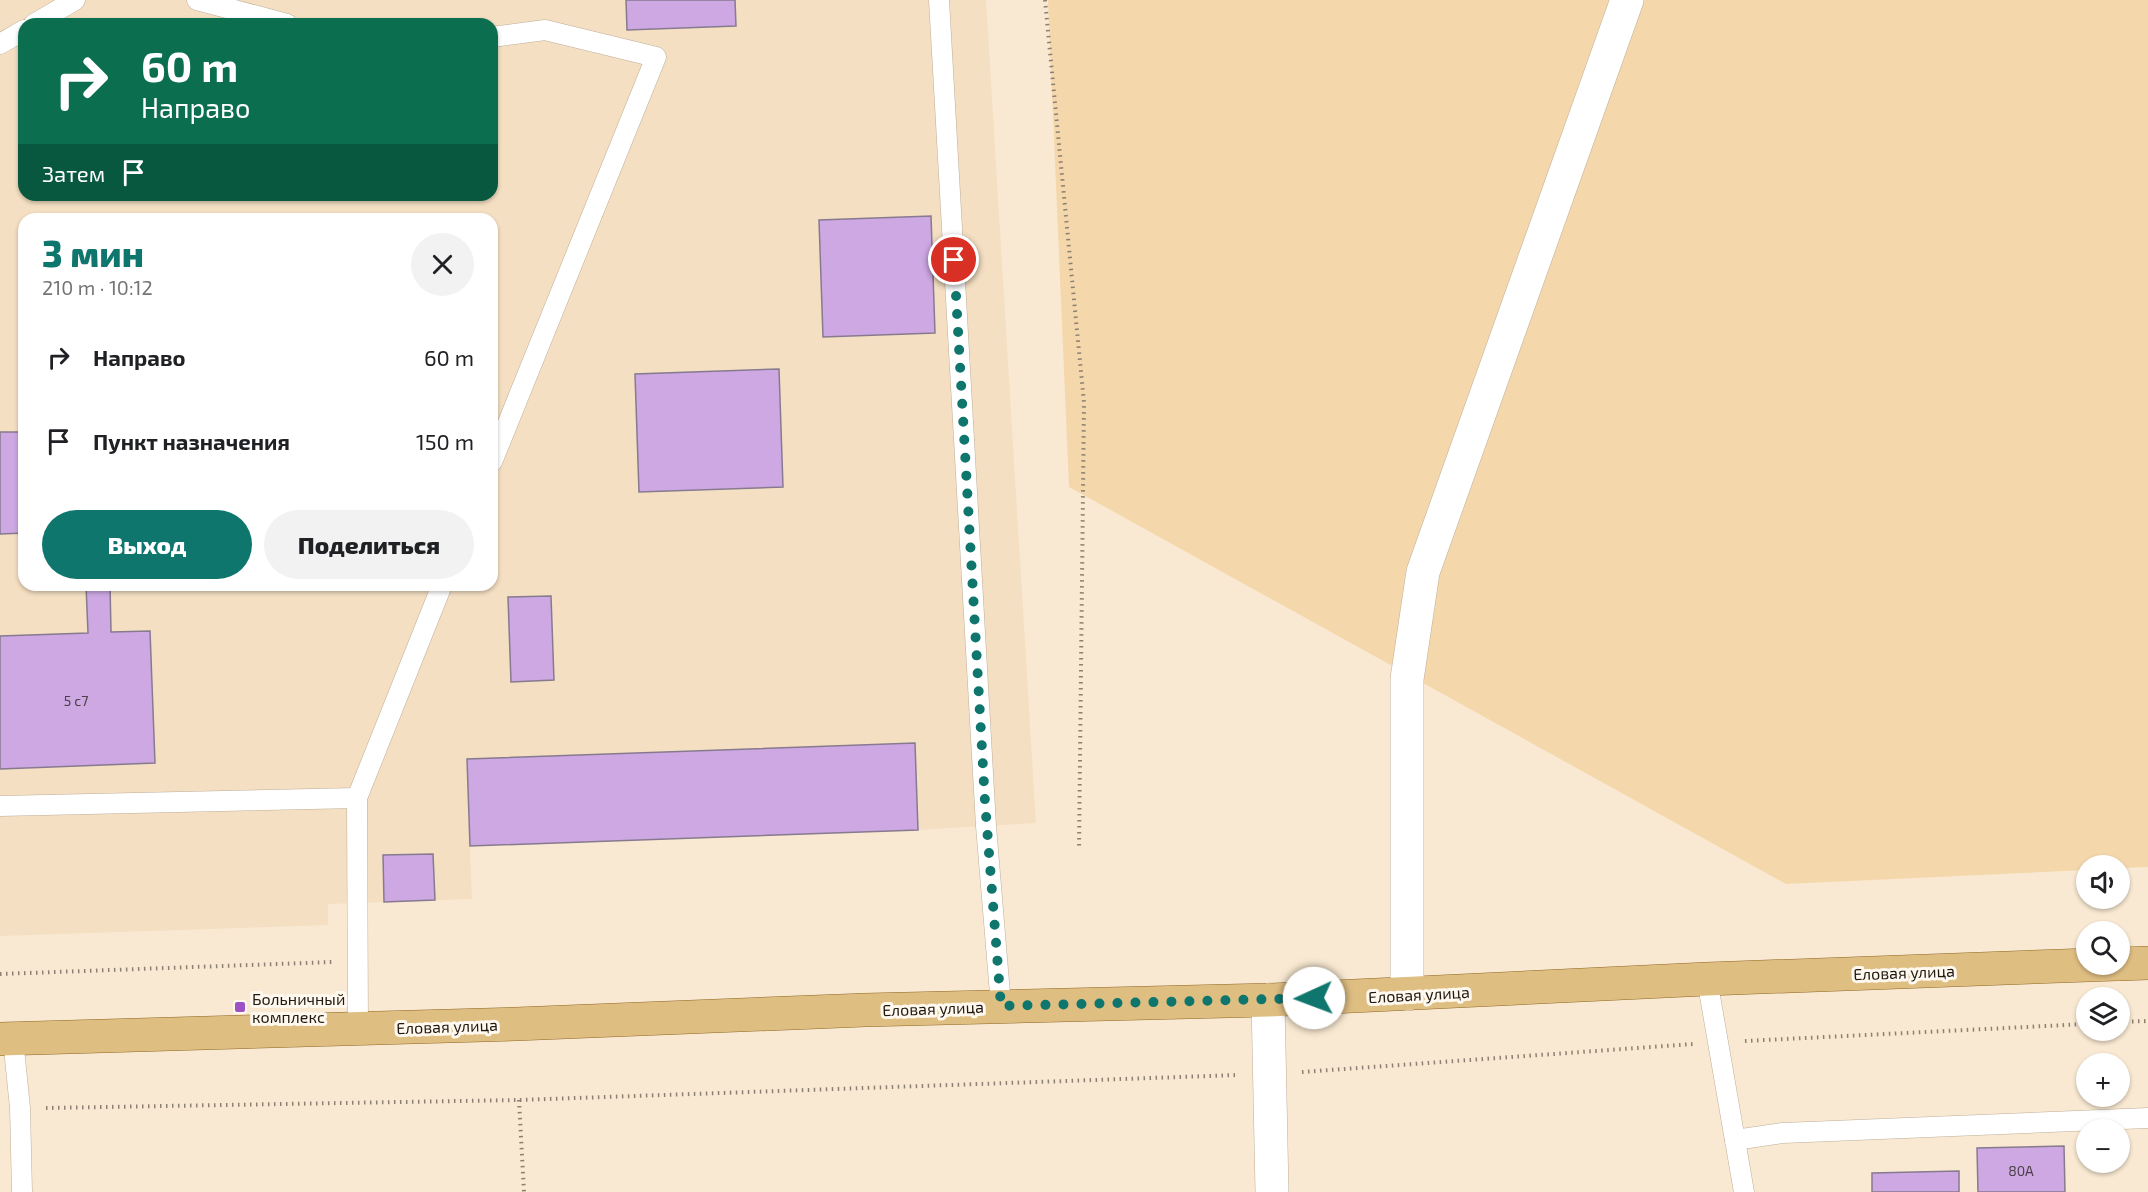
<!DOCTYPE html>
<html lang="ru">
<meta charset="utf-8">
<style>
body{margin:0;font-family:"Exo 2",sans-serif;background:#f2f2f2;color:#202124;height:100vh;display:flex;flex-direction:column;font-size:22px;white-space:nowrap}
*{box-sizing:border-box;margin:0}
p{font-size:20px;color:#757577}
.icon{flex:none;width:33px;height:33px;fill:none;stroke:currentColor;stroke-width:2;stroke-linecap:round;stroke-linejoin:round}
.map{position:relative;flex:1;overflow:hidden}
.drawer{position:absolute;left:18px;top:213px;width:480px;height:378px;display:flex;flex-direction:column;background:#fff;border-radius:18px;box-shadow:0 2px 4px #0004}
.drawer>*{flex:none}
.banner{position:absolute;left:18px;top:18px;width:480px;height:183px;border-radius:18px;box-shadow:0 2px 4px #0004;background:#0b6e4f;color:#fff;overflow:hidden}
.fabs{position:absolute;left:2076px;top:855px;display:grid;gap:12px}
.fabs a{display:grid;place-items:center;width:54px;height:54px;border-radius:50%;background:#fff;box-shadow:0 2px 4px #0004;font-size:30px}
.pin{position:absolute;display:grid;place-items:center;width:51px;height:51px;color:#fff;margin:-26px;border:3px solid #fff;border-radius:50%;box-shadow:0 2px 6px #0007}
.me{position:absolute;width:66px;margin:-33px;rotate:268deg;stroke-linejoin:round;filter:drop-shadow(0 0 4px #0008)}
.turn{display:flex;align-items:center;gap:21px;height:126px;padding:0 24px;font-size:27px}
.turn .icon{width:78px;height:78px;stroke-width:2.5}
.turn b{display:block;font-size:42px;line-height:51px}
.then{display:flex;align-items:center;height:57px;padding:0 24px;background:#0003;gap:12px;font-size:22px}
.round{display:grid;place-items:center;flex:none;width:63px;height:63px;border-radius:32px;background:#f2f2f2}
.overview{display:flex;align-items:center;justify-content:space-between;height:102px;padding:0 24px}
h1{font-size:36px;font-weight:800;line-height:45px;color:#0f766e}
.button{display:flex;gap:12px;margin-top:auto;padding:12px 24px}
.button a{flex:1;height:69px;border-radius:36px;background:#0f766e;color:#fff;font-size:24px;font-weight:800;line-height:69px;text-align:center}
.button a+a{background:#f2f2f2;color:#202124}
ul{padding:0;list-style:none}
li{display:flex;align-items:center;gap:18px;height:84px;padding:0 24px}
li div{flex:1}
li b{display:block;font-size:22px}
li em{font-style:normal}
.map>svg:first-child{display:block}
.built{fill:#f4dfc2;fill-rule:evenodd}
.green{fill:#f5d7ac}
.building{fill:#cda8e3;stroke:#877a8f;stroke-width:1.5}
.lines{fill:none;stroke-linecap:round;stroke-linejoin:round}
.lane-casing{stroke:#beae98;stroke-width:21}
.street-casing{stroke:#beae98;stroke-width:34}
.primary-casing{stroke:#8e6824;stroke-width:34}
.path{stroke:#8b8071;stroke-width:4;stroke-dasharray:1.5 4.5;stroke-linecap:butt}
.lane{stroke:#fff;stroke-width:20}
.street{stroke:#fff;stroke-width:33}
.primary{stroke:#dfbe82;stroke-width:33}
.route{stroke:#0f766e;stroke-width:10;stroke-dasharray:0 18}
.poi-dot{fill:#9e53c5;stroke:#fff8ef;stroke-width:2}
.labels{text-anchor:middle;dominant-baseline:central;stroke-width:6;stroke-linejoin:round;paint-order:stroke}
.number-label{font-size:14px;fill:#4b3e46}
.street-label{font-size:16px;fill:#201a12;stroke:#fff8ef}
.poi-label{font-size:16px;fill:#201a12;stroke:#fff8ef;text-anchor:start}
</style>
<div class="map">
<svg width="2148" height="1192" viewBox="0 0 2148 1192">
<rect width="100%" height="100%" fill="#f9e9d2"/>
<path class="built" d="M0,0H986L1036,823L918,830L470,846L472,899L328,904V925L0,936ZM24,24H492V195H24ZM24,219H492V585H24Z"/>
<path class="green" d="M1048,0H2148V867L2120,868V866H2086V870L1786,884L1069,487Z"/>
<g class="building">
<path d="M626,0H735L736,26L627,30Z"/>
<path d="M931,216L935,333L823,337L819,220Z"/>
<path d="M779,369L783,487L639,492L635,374Z"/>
<path d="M0,432H24V533L0,534Z"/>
<path d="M86,585H110L111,632L150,631L155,763L0,769V636L88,633Z"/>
<path d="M551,596L554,680L511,682L508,597Z"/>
<path d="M915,743L918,830L470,846L467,759Z"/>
<path d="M433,854L435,900L384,902L383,855Z"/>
<path d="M2064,1146L2065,1192H1978L1977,1148Z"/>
<path d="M1959,1171V1192H1872V1173Z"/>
</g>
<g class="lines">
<defs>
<g id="lane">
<path d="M197,0L287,24"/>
<path d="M939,0L986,826L1001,1006"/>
<path d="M34,24L75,0"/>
<path d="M492,37L545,30L656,57L492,462"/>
<path d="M0,44L24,30"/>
<path d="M357,798L442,585"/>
<path d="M0,806L357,798L358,1029"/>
<path d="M1707,979L1744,1192"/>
<path d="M13,1039L20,1108L22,1192"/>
<path d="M1735,1140L1783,1133L2148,1118"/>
</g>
<g id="street">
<path d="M1407,994V679L1423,572L1627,0"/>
<path d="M1268,1000L1272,1192"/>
</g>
<g id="primary">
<path d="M2120,964L2148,963"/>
<path d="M0,1039L516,1024L865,1010L1268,1000L1707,979L2117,964"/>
</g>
</defs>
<use href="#lane" class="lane-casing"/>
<use href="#street" class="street-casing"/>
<use href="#primary" class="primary-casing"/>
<g class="path">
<path d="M1045,0L1084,403L1079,849"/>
<path d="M0,974L333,962"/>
<path d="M2120,1022L2148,1021"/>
<path d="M1745,1041L2086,1024"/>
<path d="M1302,1072L1693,1044"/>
<path d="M519,1100L524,1192"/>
<path d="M46,1108L519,1100L1238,1075"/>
</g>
<use href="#lane" class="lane"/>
<use href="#street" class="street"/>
<use href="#primary" class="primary"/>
</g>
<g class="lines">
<path class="route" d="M954,260L985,802L1001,1006L1314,998"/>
</g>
<rect class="poi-dot" x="234" y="1001" width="12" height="12" rx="3"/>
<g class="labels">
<g class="number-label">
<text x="76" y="700">5 с7</text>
<text x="2021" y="1170">80А</text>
</g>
<g class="street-label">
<text transform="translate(1904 972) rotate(-2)">Еловая улица</text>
<text transform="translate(1419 994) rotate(-3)">Еловая улица</text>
<text transform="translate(933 1008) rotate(-2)">Еловая улица</text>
<text transform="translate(447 1026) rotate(-2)">Еловая улица</text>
</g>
<g class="poi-label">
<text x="252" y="998">Больничный<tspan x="252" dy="18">комплекс</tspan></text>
</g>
</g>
</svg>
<div class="fabs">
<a><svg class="icon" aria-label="sound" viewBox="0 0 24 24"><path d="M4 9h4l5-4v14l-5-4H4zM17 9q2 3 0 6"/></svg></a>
<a><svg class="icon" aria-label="search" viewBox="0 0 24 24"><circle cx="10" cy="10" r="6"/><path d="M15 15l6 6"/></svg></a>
<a><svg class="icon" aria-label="layers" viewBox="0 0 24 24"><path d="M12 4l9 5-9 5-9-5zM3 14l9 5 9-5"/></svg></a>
<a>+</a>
<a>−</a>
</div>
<div class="pin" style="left:954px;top:260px;background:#d93025"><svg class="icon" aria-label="arrive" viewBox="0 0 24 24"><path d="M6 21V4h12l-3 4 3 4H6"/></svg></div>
<svg class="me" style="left:1314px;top:998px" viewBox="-20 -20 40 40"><circle r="19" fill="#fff"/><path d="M0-13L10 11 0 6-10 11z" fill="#0f766e"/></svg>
<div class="banner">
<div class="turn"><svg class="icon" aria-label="right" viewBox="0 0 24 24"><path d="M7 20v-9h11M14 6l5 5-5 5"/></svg><div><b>60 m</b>Направо</div></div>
<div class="then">Затем<svg class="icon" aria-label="arrive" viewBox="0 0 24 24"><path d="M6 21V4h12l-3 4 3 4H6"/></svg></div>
</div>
<section class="drawer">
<div class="overview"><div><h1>3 мин</h1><p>210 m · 10:12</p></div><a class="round"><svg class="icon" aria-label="close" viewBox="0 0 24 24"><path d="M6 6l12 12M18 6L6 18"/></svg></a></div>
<ul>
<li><svg class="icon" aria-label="right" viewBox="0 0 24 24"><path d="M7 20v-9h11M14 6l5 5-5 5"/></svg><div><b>Направо</b></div><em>60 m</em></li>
<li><svg class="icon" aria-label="arrive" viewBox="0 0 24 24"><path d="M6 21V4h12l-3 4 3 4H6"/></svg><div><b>Пункт назначения</b></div><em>150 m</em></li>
</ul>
<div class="button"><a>Выход</a><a>Поделиться</a></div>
</section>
</div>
